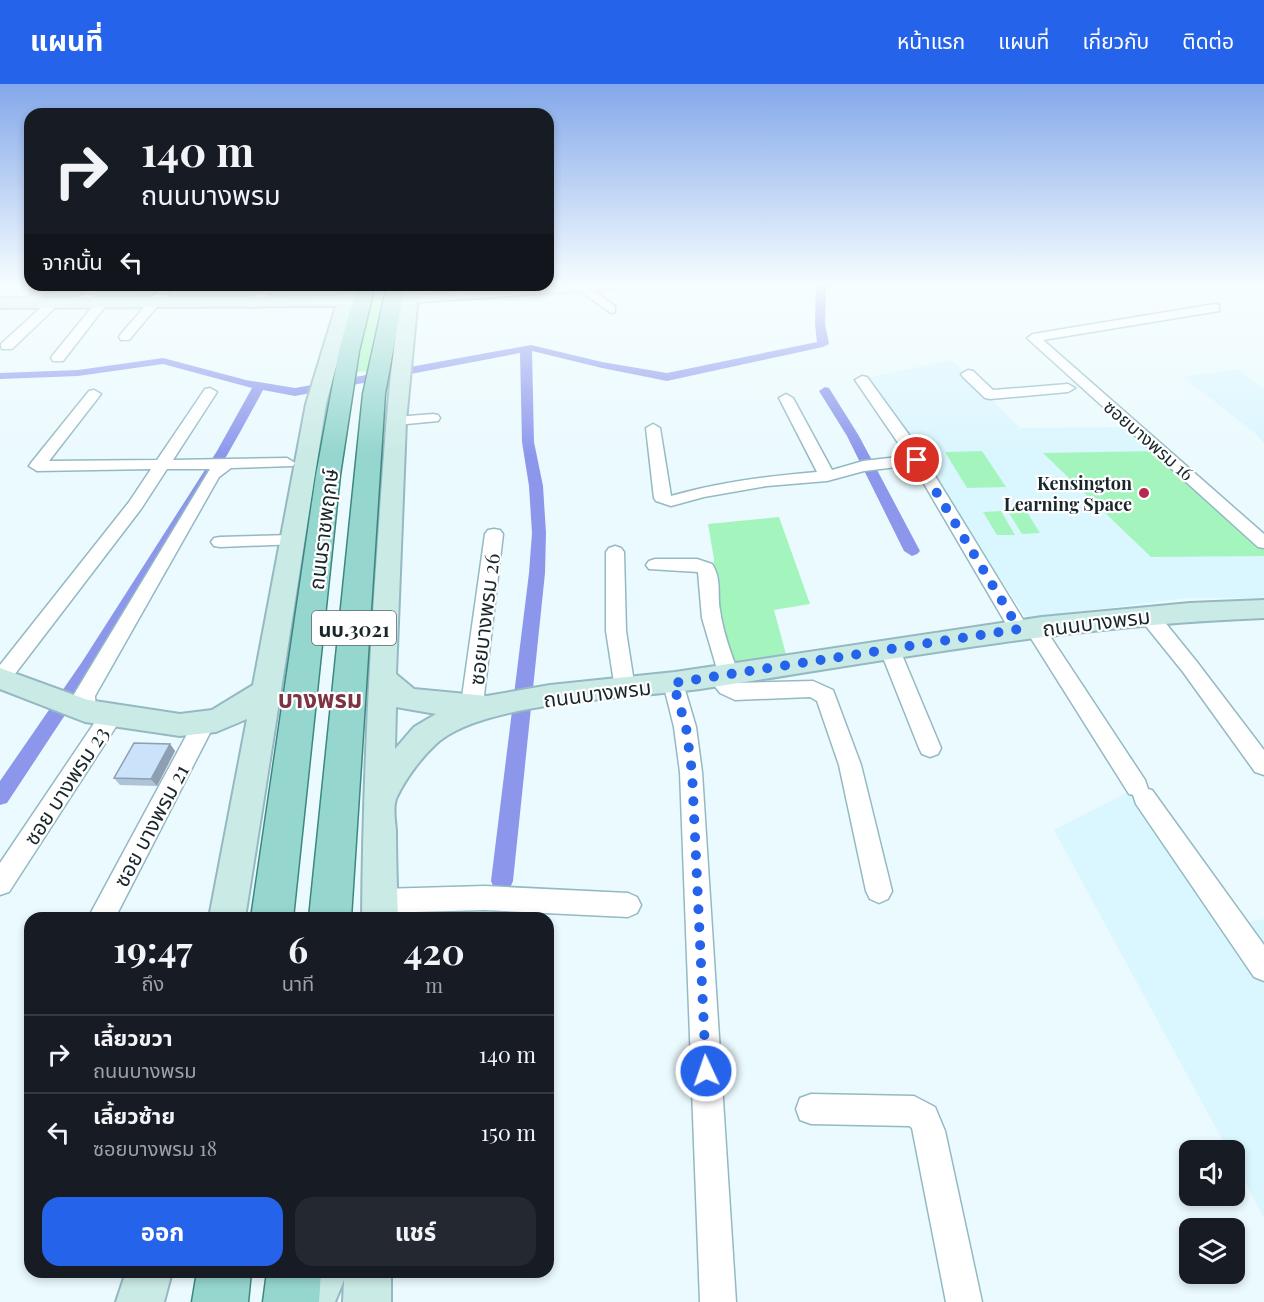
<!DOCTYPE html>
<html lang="th">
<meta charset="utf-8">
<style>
body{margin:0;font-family:"Playfair Display","Noto Sans Thai",serif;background:#242831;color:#f1f3f6;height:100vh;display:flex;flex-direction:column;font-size:22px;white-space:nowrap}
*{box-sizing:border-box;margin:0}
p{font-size:20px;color:#9ea1a6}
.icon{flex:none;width:33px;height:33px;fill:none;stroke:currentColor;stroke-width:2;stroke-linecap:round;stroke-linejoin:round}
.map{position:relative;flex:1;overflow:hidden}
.sheet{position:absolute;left:24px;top:828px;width:530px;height:366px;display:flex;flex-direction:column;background:#171b24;border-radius:18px;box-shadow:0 3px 9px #0003}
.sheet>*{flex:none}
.banner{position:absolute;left:24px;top:24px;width:530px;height:183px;border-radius:18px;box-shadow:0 3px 9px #0003;background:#171b24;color:#f1f3f6;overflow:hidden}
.controls{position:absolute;left:1179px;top:1056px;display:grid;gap:12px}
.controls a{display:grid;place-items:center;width:66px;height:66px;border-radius:12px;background:#171b24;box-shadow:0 3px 9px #0003;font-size:30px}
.pin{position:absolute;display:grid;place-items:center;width:51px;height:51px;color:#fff;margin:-26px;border:3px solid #fff;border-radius:50%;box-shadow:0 2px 6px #0007}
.me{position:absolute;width:66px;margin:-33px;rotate:357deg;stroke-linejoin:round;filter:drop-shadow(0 0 4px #0008)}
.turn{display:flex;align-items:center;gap:21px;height:126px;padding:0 18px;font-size:27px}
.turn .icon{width:78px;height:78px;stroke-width:2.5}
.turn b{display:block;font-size:42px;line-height:51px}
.then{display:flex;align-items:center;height:57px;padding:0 18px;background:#0003;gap:12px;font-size:22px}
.eta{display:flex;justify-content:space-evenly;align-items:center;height:102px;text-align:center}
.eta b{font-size:36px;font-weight:700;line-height:42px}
.button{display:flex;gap:12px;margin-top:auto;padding:12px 18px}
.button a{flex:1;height:69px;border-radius:18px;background:#2563eb;color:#fff;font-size:24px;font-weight:700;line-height:69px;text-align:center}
.button a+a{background:#242831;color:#f1f3f6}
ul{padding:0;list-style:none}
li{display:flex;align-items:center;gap:18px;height:78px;padding:0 18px;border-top:2px solid #363941}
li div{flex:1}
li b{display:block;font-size:22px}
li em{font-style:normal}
header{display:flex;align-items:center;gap:36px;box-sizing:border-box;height:84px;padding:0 30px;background:#2563eb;color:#fff}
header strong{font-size:28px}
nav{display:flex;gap:33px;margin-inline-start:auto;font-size:21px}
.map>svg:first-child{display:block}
.built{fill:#daf6fe}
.green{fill:#a3f5bd}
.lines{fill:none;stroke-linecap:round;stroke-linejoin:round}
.canal{fill:#8c97ec;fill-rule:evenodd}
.street-casing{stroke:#94b9c3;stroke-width:3}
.secondary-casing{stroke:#94b9c3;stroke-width:4}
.primary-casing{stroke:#3c8780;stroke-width:3}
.street{fill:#fff;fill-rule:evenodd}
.secondary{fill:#caeae6;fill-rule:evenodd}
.primary{fill:#95d6ce;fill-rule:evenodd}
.wall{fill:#aec3d8}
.shaded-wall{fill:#8d9fb0}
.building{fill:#cae3fb;stroke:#8d9fb0;stroke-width:1.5}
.route{stroke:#2563eb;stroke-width:10;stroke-dasharray:0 18}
.poi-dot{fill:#b72752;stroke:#fff;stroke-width:2}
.labels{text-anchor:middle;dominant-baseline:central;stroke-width:4.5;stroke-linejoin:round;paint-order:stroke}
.far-street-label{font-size:18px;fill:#19272b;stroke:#fff}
.far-poi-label{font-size:18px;font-weight:bold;fill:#19272b;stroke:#fff;text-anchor:end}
.shield{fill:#fff;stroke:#5e686b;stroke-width:1.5}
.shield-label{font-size:20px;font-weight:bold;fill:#19272b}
.street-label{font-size:21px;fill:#19272b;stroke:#fff}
.quarter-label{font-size:24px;font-weight:bold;fill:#7b3443;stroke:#fff}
</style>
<header>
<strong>แผนที่</strong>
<nav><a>หน้าแรก</a><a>แผนที่</a><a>เกี่ยวกับ</a><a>ติดต่อ</a></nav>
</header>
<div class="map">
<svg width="1264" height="1218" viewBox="0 0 1264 1218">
<rect width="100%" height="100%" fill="#ebfafe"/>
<g class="built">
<path d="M952,276L1020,344L1129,343L1264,465V514H1187L1027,534L991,482L912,354L865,294Z"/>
<path d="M1237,285L1264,305V359L1256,350L1183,293Z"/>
<path d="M1132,706L1242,839L1264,835V1134L1235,1078L1234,1066H1228L1054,746Z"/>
</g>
<g class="green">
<path d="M374,201H387L368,287L355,288Z"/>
<path d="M982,367L1006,403L967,404L945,368Z"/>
<path d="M1156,367L1264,465V472L1151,473L1043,369Z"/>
<path d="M1025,425L1040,449L1022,450L1007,426Z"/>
<path d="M1001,427L1015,451H997L983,428Z"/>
<path d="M779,433L810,520L774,526L787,574L732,580L713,521L714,475L708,440Z"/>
</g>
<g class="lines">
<g class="canal">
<path d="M816,201H826L825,240L829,260L823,263L667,297L602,284L532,267L534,358L543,402L546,449L545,489L513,797L510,804L502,807L494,804L491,797L529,489L532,449L529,402L522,358L520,269L295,312L263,306C187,449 96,584 7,719L0,721V697L82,578L217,367L252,304L163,280L78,292L0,295V289L78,286L163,274L246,296L295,304L531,261L602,278L667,289L817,258L815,240Z"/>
<path d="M825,303L829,304L859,352L920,467L917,470L912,472L904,467L847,352L819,307Z"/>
</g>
<defs>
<g id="street">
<path d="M41,201H54L33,223H25V217Z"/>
<path d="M91,201H104L83,223H75V217Z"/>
<path d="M163,201H175L129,256H121L119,253L121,250Z"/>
<path d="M269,201L282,202L266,212L257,223H249L247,220L258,208Z"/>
<path d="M566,201H624L618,204L593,206L615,222V228L611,229L580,207L408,219L402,215L408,211Z"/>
<path d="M52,216L56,217V223L12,265H2L1,262L2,259L48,217Z"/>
<path d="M101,216L107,220L63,277H53L51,274L53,271L97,217Z"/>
<path d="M1215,220L1219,221V227L1043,256L1264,450V464L1258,463L1027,254L1033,250Z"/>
<path d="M968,286L973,287L993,306L1068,300L1075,304L1068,308L990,315L985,314L963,293L961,290Z"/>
<path d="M862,292L867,293L915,359L1027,542L1035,538L1042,540L1145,696L1148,705L1152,706L1264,861V897L1254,893L1136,720L1133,711L1129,710L1027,548L1019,552L1012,550L913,381L864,387L827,397L767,402L704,413L671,422L656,417L654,414L646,344L653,340L660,344L671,412C719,398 768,392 817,388L779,314L786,310L793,314L832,386L863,377L907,372L855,296Z"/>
<path d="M210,304L217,308L173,376L287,374L295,379L293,382L231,384L219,393L95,612L96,627L93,633L85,635L77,633L74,627L73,612L210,385H167L141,425L8,599L0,601V581L129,418L151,385L37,387L29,382L31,379L89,307L94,306L101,310L49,377L157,376L205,305Z"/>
<path d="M433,330L438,331L440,334L438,337L396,341L389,337L396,333Z"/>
<path d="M494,445L500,446L503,450L483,620L480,626L472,628L464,626L461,620L485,450L488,446Z"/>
<path d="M292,451L298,452L301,456L298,460L220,463L214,462L211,458L214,454L220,453Z"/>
<path d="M615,462L621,464L624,468L626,547L635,605L632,610L625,613L618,610L615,605L606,547V468L609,464Z"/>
<path d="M655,475H697L712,480C722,495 717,510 720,526C723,548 731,570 739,590L733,596L734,599L813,597L833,606L861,681L892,807L888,815L879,819L870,815L866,807L839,681L817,617L810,613L735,616L720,609L707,592L710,587L717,585L702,534L698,488L649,485L646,481L649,477Z"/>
<path d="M1148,524L1155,526L1197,578L1264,666V691L1255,688L1183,588L1141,536L1138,531L1141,526Z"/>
<path d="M890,559L897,561L900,566L941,664L938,670L930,673L922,670L919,664L880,566L883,561Z"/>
<path d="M673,591L680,594L683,599L696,643L702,688L736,1218H700L680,688L674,643L663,599L666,594Z"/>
<path d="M111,624L119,626L122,632L119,638L9,808L0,811V779L103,626Z"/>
<path d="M200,639L208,641L211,647L115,834H88L192,641Z"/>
<path d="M485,802L628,809L637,813L641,821L637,829L628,833L485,826L380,829L371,825L367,817L371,809L380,805Z"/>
<path d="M811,1010L914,1012L935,1023L945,1047L982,1218H946L912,1044L909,1042L811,1040L800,1036L796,1025L800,1014Z"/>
</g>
<g id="secondary">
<path d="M342,201H358L326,320L245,834H209L247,635L216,648L180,652L85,638L0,605V584L88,616L180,630L212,626L253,601L306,320L336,222L0,224V214L339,212Z"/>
<path d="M403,201H419L406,337L396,590L414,605L487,612L550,601L675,588L1042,533L1190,519L1264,516V534C1072,541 889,576 700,605C635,614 480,617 435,661C420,675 404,697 396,715C393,724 395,737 396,746C396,775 397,805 398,834H362C363,707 369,580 378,454C384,369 389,285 403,201ZM396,623L436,630L414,643L395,665Z"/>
<path d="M126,1188H172L164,1218H116Z"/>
<path d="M300,1188H391V1218H343L344,1196L335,1218H287Z"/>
</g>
<g id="primary">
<path d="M357,201H375L359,267L340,391L293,834H251L316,391L339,267Z"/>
<path d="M387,201H405L385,310L351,834H309L363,310Z"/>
<path d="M197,1188H251L248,1218H192Z"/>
<path d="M267,1188H321L319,1218H263Z"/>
</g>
</defs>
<use href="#street" class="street-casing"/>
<use href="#secondary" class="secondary-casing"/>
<use href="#primary" class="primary-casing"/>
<use href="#street" class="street"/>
<use href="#secondary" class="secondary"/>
<use href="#primary" class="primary"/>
</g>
<path class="wall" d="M170,660L175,667L157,702L120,701L114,694Z"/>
<path class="shaded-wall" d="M170,660L175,667L157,702L151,695Z"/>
<path class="building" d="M134,659L170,660L151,695L114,694Z"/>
<linearGradient id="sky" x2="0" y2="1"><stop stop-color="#83a8ea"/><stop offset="0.54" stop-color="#f6fdff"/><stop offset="1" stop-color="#f6fdff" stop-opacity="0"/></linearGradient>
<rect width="1264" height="371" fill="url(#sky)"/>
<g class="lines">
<path class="route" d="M706,987L692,688L686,643L673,599L1019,545L917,376"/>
</g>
<circle class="poi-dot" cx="1144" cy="409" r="6"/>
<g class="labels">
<g class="far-street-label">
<text transform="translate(1149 356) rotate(41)">ซอยบางพรม 16</text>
</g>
<g class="far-poi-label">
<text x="1132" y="399">Kensington<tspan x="1132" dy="21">Learning Space</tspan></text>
</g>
<rect class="shield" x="312" y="527" width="84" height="34" rx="4.5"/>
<g class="shield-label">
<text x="354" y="544">นบ.3021</text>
</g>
<g class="street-label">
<text transform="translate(322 445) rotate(-83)">ถนนราชพฤกษ์</text>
<text transform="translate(483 535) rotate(-83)">ซอยบางพรม 26</text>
<text transform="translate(1096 537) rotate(-7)">ถนนบางพรม</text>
<text transform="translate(597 608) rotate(-7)">ถนนบางพรม</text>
<text transform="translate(65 701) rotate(-57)">ซอย บางพรม 23</text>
<text transform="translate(150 741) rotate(-62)">ซอย บางพรม 21</text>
</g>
<g class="quarter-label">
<text x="320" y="614">บางพรม</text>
</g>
</g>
</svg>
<div class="controls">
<a><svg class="icon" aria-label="sound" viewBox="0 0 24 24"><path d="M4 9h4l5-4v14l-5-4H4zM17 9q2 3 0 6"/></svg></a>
<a><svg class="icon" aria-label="layers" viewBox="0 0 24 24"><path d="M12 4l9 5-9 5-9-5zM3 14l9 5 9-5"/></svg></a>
</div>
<div class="pin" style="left:917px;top:376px;background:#d93025"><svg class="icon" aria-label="arrive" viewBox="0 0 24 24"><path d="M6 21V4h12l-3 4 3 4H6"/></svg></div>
<svg class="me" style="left:706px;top:987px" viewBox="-20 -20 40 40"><circle r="17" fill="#2563eb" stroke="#fff" stroke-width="3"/><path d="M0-11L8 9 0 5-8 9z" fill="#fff"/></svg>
<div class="banner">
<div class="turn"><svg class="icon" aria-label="right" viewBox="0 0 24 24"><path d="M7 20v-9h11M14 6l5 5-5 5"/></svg><div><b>140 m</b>ถนนบางพรม</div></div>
<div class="then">จากนั้น<svg class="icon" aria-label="left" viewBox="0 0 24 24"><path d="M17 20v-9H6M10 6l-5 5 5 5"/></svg></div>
</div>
<section class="sheet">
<div class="eta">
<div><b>19:47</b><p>ถึง</p></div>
<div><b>6</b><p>นาที</p></div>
<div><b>420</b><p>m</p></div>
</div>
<ul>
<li><svg class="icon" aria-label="right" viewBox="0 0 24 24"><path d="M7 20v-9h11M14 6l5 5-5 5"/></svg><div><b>เลี้ยวขวา</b><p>ถนนบางพรม</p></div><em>140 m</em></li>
<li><svg class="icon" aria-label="left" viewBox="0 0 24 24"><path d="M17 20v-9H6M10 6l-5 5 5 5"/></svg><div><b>เลี้ยวซ้าย</b><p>ซอยบางพรม 18</p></div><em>150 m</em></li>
</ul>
<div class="button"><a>ออก</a><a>แชร์</a></div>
</section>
</div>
